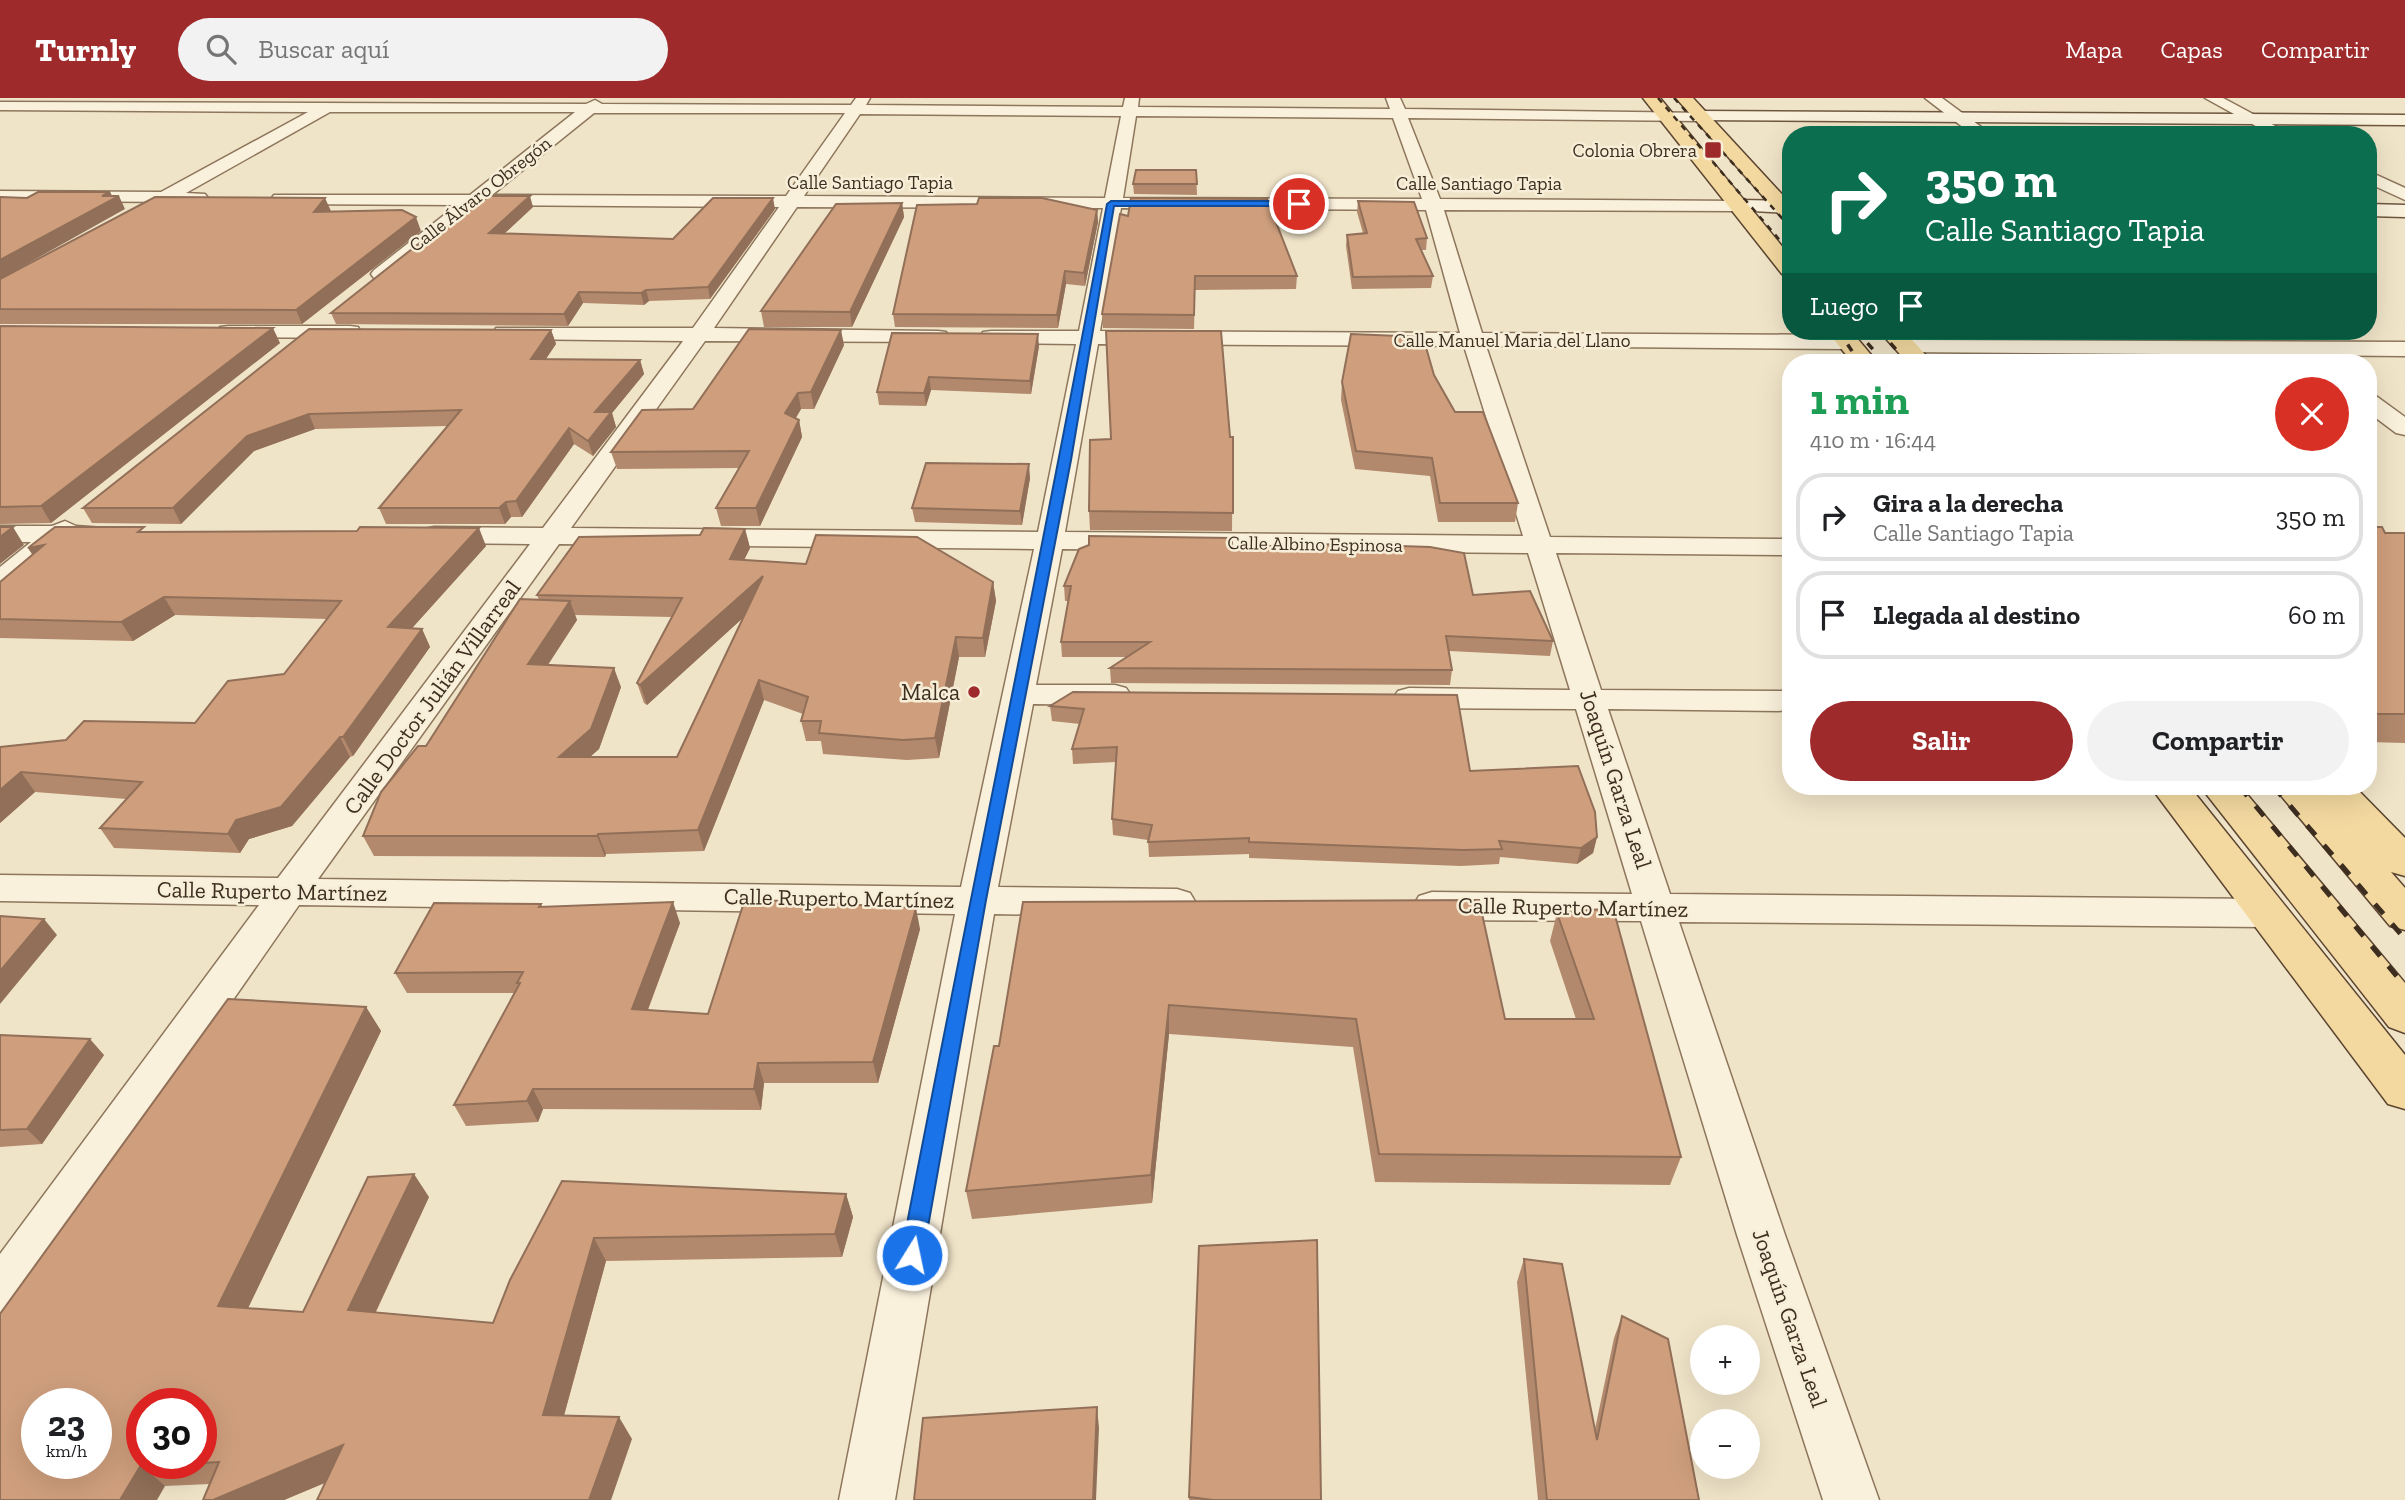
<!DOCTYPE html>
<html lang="es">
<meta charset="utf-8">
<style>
body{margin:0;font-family:"Zilla Slab",serif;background:#f2f2f2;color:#202124;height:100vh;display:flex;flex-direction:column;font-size:26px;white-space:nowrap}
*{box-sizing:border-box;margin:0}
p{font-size:23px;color:#757577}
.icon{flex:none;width:38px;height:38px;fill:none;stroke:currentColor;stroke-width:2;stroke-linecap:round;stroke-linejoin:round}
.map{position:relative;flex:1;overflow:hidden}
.side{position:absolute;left:1782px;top:256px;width:595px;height:441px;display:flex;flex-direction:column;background:#fff;border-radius:28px;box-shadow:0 7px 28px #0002}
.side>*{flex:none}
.guide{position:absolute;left:1782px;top:28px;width:595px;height:214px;border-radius:28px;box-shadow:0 7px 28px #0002;background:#0b6e4f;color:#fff;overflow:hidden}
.fabs{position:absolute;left:1690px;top:1227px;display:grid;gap:14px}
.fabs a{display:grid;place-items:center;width:70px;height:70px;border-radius:50%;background:#fff;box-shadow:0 7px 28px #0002;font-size:35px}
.speed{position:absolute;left:21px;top:1290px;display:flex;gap:14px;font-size:35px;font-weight:700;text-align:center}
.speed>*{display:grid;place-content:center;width:91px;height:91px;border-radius:50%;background:#fff;box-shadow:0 7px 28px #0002;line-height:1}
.speed small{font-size:18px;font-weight:400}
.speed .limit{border:10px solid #d22;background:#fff;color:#111}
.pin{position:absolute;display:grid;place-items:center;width:60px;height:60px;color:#fff;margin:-30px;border:4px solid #fff;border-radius:50%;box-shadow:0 2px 7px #0007}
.me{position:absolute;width:77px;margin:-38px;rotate:10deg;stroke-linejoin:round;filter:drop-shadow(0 0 5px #0008)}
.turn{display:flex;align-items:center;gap:24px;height:147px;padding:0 28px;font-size:32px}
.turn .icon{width:91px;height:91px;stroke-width:2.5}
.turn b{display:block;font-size:49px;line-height:60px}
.then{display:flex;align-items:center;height:66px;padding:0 28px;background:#0003;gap:14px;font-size:26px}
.round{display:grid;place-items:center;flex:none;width:74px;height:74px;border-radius:37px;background:#f2f2f2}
.summary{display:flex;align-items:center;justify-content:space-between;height:119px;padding:0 28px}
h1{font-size:42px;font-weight:700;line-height:52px;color:#1e9e55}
.primary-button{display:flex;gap:14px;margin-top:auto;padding:14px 28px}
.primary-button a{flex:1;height:80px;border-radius:42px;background:#9e2a2b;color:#fff;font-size:28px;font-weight:700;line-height:80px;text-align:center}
.primary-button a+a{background:#f2f2f2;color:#202124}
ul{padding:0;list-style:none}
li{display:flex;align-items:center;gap:21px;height:88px;margin:0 14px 10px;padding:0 14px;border:4px solid #e0e0e0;border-radius:28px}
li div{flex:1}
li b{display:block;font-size:26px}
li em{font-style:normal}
header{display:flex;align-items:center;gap:42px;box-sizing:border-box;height:98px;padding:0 35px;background:#9e2a2b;color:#fff}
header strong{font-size:33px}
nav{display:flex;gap:38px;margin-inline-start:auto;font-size:24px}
.search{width:490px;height:63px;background:#f2f2f2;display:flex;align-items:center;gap:18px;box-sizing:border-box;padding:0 24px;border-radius:38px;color:#757577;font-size:26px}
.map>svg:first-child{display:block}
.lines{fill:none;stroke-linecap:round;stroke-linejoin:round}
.street-casing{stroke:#8d765c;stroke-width:3}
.secondary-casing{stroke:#6f573f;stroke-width:3}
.primary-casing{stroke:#5b4430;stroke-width:3}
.street{fill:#faf1dc;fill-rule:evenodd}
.secondary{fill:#faf1dc;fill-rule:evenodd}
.primary{fill:#f3d9a0;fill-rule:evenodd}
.rail-far2{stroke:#3d2e20;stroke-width:2.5;stroke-dasharray:6 6;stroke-linecap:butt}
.rail-far1{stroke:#3d2e20;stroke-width:3.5;stroke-dasharray:8 8;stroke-linecap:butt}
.rail{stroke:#3d2e20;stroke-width:5;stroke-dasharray:13 13;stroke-linecap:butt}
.wall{fill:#b2896c;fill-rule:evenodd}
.shaded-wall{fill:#916f58}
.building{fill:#cf9f7d;stroke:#916f58;stroke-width:2;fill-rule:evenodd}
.route{fill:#1a73e8;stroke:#114b97;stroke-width:2}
.poi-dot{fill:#9e2a2b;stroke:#f7eed8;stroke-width:2.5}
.labels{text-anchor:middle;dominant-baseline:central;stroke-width:5;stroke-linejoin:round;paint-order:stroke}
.far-poi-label{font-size:19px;fill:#3d2e20;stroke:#f7eed8;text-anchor:end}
.far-street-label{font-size:19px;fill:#3d2e20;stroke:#f7eed8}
.poi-label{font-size:23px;fill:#3d2e20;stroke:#f7eed8;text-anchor:end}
.street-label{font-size:23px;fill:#3d2e20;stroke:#f7eed8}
</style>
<header>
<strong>Turnly</strong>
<div class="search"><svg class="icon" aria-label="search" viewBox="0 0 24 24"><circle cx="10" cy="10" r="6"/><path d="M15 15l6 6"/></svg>Buscar aquí</div>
<nav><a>Mapa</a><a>Capas</a><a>Compartir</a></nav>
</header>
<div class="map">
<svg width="2405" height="1402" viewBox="0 0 2405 1402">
<rect width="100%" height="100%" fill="#f0e4c8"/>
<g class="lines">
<defs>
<g id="street">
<path d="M856,0H870L866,7L1123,9L1125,0H1139L1138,9L1390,11L1386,0H1400L1405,11L1705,15L1708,18L1705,21L1700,23L1408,20L1440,101L1740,103L1749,108L1740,113L1444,112L1482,235L1848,237L1856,239L1859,244L1856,249L1848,251L1486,248L1550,439L1790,441V457L1556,455L1601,592L1790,593V613L1608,611L1670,796L2265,801L2279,805L2284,815L2279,825L2265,829L1679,824L1785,1137L1879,1402H1823L1737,1137L1641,823L1432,822L1419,818L1413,808L1419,798L1432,794L1632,796L1576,611L1409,610L1398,607L1393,600L1398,593L1409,590L1570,592L1528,455L1062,451L1036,587H1115L1126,590L1131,597L1126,604L1115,607L1033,606L998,789L1177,791L1190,795L1196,805L1190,815L1177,819L994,816L895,1402H839L955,816L299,807L17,1212L0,1219V1156L259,807L0,803V777L278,780L530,446L434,445L424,443L420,437L424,431L434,429L543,430L683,243L504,241L496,240L493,235L496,230H693L779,109L479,107L388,180H374L371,176L374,172L457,107L280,106L271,101L274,97H470L575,14H330L186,95L205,96L208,100L205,104L0,103V93L161,94L308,14L0,12V4L586,6L595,2L602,6L851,7ZM594,15H845L786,98L492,97ZM860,16L1121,18L1105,100L804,98ZM1136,18L1393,20L1422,101L1123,100ZM797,109L1103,110L1079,233H991L983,234L980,239L983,244L991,245L1076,246L1038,434L571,430L705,243L946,244L949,239L946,234L938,233L714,230ZM1121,110L1426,112L1460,235L1100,233ZM1098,246L1464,248L1523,438L1065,434ZM559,446L1034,451L961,789L318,781Z"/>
<path d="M1925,0H1942L1992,37H1973Z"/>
<path d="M2205,0H2223L2292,37H2272Z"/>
<path d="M2368,73L2405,90V102L2368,85Z"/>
<path d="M228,228H350L358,229L361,234L358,239L350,240L220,239L217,234L220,229Z"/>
<path d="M1907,242L2405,244V258L1899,254L1896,249L1899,244Z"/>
<path d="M2368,296L2376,298L2405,319V337L2396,335L2368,314Z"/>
<path d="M65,423L76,428L104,430L108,436L104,442L65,444L10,489L0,492V469L31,444H0V428H52Z"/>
</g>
<g id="secondary">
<path d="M1700,13L2405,17V27L1694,22L1692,18Z"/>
<path d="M1740,102L1790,103V115L1733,112L1730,108L1733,104Z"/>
<path d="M2368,106L2405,107V119L2368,118Z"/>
</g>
<g id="primary">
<path d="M1643,0H1660L1790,158V177L1782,176Z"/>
<path d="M1676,0H1693L1790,105V123L1783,121Z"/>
<path d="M1827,233H1851L1877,264H1852Z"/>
<path d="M1879,233H1904L1932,264H1907Z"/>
<path d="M2150,688H2189L2405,957V1011L2388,1006Z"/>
<path d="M2200,688H2240L2405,885V935L2389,929Z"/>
<path d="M2273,688H2354L2405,740V778L2391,774L2405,790V832L2390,828Z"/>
</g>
</defs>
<use href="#street" class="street-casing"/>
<use href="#secondary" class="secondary-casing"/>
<use href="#primary" class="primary-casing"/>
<use href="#street" class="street"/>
<use href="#secondary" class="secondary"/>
<use href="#primary" class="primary"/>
<g class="rail-far2">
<path d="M1658,0L1790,154"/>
<path d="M1674,0L1790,129"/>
</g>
<g class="rail-far1">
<path d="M1839,233L1859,264"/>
<path d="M1857,233L1884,264"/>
<path d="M1880,233L1907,264"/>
</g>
<g class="rail">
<path d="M2239,688L2405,888"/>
<path d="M2273,688L2405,841"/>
</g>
</g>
<g class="wall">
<path d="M1196,72L1197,97L1134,96L1133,86Z"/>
<path d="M1358,103L1427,140L1426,152H1421L1433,178L1431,190L1352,191L1346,148L1347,137L1363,135L1357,114Z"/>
<path d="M902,105L904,119L852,229H764L761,213Z"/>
<path d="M533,109L504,136L673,141L775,111L710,201L649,203L644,207L583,205L568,228L336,226L331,215L439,133Z"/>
<path d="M1097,112L1098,124L1085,188L1066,186L1058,230L895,229L893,216Z"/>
<path d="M330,113L421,133L302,226H0V181Z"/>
<path d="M1120,116L1297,178L1296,191L1195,192L1194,231L1103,230L1102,216Z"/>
<path d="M0,228L280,245L51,425L0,426Z"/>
<path d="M309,231L551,232L556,246L545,261L640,262L644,276L612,315L616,329L593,358L574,346L522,419H511L505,426H386L379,410L448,328L315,331L254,353L181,426L92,425L83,410Z"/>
<path d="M844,247L814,311H801L795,321L799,322L802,339L760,428H721L716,410L739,370L617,371L611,354L693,311Z"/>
<path d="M1039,248L1031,296L931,292L926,308L879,307L877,294Z"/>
<path d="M1434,277L1455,314L1518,405L1515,424H1438L1430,378L1355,371L1341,302L1342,284Z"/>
<path d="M1230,339H1233L1232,433L1090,432L1089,413Z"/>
<path d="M1030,380L1022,427L915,424L912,410Z"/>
<path d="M2368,429L2385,435H2405V645L2368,644Z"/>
<path d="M745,431L750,450L744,462L993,484L996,503L985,559H959L939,660L907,662L823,656L821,643H806L801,623L803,616L764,602L704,753L606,756L605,759L374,758L363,738L426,648L539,502L537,497L700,437ZM575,517L672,519L637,585L644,605L647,607L744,519L677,659H589L599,651L621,589L548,567L577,522Z"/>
<path d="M147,434L486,448L412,530L422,531L430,549L353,658L350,659L292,728L249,741L240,755L114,750L100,730L126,701L35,694L0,725V649L66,642L195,625L284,576L327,521L175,517L133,543L0,540V484L33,457L28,450Z"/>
<path d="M1232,449L1473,497L1553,543L1550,558L1449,553L1452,572L1450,587L1111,585L1110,570L1127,559H1062L1061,544L1068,503H1065L1064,488Z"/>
<path d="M1073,594L1470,673L1597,739L1593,755L1577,766L1500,759L1499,766L1461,768L1249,760V756L1149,759L1148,742L1113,737L1112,721L1116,664L1073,666L1072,651L1080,626L1052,623L1050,608Z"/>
<path d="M1023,804L1505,921H1576L1550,843L1557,815L1681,1059L1670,1087L1375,1084L1353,949L1169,936L1152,1105L972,1121L966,1093L999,948Z"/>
<path d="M541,806L542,808L680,825L648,912L708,916L920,831L878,985H764L761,1012L543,1011L538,1024L466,1028L454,1007L515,895H407L395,875Z"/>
<path d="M366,909L381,933L248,1210L303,1214L429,1099L376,1214L493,1225L562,1083L846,1096L853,1119L842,1159L606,1163L564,1318L632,1341L325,1385L284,1402H203L210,1386L165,1388L0,1402Z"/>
<path d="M0,937L104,957L42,1046L0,1049Z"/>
<path d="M1199,1148L1321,1402H1189Z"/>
<path d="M1524,1161L1595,1331L1614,1240L1622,1218L1699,1402H1538L1517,1184Z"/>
</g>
<g class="shaded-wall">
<path d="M110,94L114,101L119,98L125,111L0,181V162Z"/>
<path d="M530,98L533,109L493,146L489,135Z"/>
<path d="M325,100L331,113L314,114Z"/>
<path d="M773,100L775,111L710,201L708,189Z"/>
<path d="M902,105L904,119L852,229L850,214Z"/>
<path d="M1097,112L1098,124L1085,188L1084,175Z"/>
<path d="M416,119L421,133L302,226L296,212Z"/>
<path d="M1065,173L1066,186L1058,230L1057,217Z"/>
<path d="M646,192L649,203L644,207L641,195Z"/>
<path d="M579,194L583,205L568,228L564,216Z"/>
<path d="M273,230L280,245L51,425L41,408Z"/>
<path d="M551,232L556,246L536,276L531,261Z"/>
<path d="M841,232L844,247L814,311L811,294Z"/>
<path d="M1038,236L1039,248L1031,296L1030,283Z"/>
<path d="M640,262L644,276L612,315L616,329L593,358L588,343L595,314Z"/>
<path d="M929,279L931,292L926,308L924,295Z"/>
<path d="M798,295L801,311L789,332L785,315Z"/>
<path d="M309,316L315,331L254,353L181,426L173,410L247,338Z"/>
<path d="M799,322L802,339L760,428L756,410Z"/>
<path d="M569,330L574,346L522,419L516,403Z"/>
<path d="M1029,366L1030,380L1022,427L1020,413Z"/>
<path d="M506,404L511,419L505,426L499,410Z"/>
<path d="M13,429L24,447L0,466V439Z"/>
<path d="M479,430L486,448L396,548L388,529Z"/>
<path d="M745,431L750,450L735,480L730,461Z"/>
<path d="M44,447L40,468L28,450Z"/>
<path d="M763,478L768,497L647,607L640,587Z"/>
<path d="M993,484L996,503L985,559L983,540Z"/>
<path d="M164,499L175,517L133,543L121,524Z"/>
<path d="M570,503L577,522L535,586L528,566Z"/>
<path d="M422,531L430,549L353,658L343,639Z"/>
<path d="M956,539L959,559L939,660L935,640Z"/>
<path d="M614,570L621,589L599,651L567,680L559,659Z"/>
<path d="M759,582L764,602L704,753L698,732Z"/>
<path d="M340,639L350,659L292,728L249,741L240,755L228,736L236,722Z"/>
<path d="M21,674L35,694L0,725V692Z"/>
<path d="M598,736L606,756L605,759L597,738Z"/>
<path d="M1597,739L1593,755L1577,766L1581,750Z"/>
<path d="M673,804L680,825L640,932L632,911Z"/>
<path d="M916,810L920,831L878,985L873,964Z"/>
<path d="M44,821L57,837L0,906V873Z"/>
<path d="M1169,907V936L1152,1105L1151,1077Z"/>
<path d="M366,909L381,933L238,1231L218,1208Z"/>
<path d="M90,941L104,957L42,1046L27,1031Z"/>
<path d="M758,965L764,985L761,1012L754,991Z"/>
<path d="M533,991L543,1011L538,1024L527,1003Z"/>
<path d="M414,1076L429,1099L366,1234L348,1212Z"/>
<path d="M846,1096L853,1119L842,1159L835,1136Z"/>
<path d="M594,1140L606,1163L558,1339L543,1317Z"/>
<path d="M1097,1309L1099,1330L1096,1402H1093Z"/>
<path d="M619,1319L632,1341L611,1402H589Z"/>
<path d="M343,1347L362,1369L284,1402H213Z"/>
<path d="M141,1367L165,1388L157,1402H120Z"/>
</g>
<g class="building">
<path d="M1136,72H1196L1197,86H1133Z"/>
<path d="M38,94H110L102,98H119L0,162V99L27,100Z"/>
<path d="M490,98H530L489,135L673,141L713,100H773L708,189L646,192L641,195L579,194L564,216L331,215L436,132L439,133Z"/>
<path d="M155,99L325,100L314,114L402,112L416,119L296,212L0,211V181Z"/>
<path d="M979,100H1042L1097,112L1084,175L1065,173L1057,217L893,216L917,107L977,106Z"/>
<path d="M1131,100L1267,101L1297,178H1195L1194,217L1102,216L1120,116L1128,118Z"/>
<path d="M1358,103L1414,104L1427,140L1416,141L1433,178L1353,179L1347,137L1367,135Z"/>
<path d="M902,105L850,214L761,213L836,106Z"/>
<path d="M0,228L273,230L41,408L0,409Z"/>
<path d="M309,231L551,232L531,261L640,262L595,314H611L588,343L569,330L516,403L506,404L499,410H379L461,312L309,316L247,338L173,410H83Z"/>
<path d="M749,231L841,232L811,294L798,295L785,315L799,322L756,410H716L749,353L611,354L642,312L693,311Z"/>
<path d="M1106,233H1221L1230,339H1233V415L1089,413L1090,342L1111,341Z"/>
<path d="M892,235L1038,236L1030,283L929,279L924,295L877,294Z"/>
<path d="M1351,236L1423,239L1434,277L1455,314H1483L1518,405H1440L1432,360L1356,353L1342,284Z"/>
<path d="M926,365L1029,366L1020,413L912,410Z"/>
<path d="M0,429H13L0,439Z"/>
<path d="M55,429H144L138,434L357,433L360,429L479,430L388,529L422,531L343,639H340L281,709L236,722L228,736L100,730L142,684L21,674L0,692V649L66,642L84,623L195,625L228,583L284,576L341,503L164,499L121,524L0,521V484L44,447L28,450Z"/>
<path d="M2368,429H2382L2385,435H2405V616H2368Z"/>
<path d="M704,430L745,431L730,461L806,466L816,437L917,439L993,484L983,540L956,539L935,640L903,642L819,635L821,623H801L808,599L759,582L698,732L598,736L597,738H363L381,694L418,648H426L520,501L570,503L528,566L614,570L591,631L559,659H677L763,478L640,587L637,585L682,500L537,497L579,439L700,437Z"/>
<path d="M1089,438L1232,440V449L1341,446L1430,449L1464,455L1473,497L1530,493L1553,543L1446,538L1452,572L1110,570L1150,544H1061L1071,488H1064L1079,451L1089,447Z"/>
<path d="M1073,594L1457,597L1470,673L1578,668L1595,714L1597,739L1581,750L1499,743L1502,751L1463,752L1249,744V740L1148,744L1152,727L1112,721L1117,649L1072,651L1084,611L1050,608Z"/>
<path d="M745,801L916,810L873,964L758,965L754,991H533L527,1003L454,1007L520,885H517L523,874L395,875L434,805L541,806L539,809L673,804L632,911L708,916Z"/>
<path d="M1479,802L1505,921H1594L1557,815L1613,810L1681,1059L1379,1056L1356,921L1169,907L1151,1077L966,1093L994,948H999L1023,804Z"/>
<path d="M0,818L44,821L0,873Z"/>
<path d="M228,901L366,909L218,1208L303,1214L368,1079L414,1076L348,1212L493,1225L510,1182L562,1083L846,1096L835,1136L594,1140L543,1317L619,1319L589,1402H317L343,1347L213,1402H203L219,1364L201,1365V1306H142V1365H195L141,1367L120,1402H0V1216ZM37,1306H96V1365H37Z"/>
<path d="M0,937L90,941L27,1031L0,1032Z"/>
<path d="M1317,1142L1321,1402H1213L1189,1399L1199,1148Z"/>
<path d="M1524,1161L1562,1166L1597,1342L1622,1218L1668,1241L1699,1402H1547Z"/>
<path d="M1097,1309L1093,1402H914L923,1320Z"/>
</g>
<path class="route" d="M1111,103H1299L1303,106L1299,108H1114L1071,362L986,802L923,1157L920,1164L912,1167L905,1164L901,1157C968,806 1043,457 1107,106Z"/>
<g class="poi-dot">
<rect x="1704" y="43" width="18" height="18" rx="3.5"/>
<circle cx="974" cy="594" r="7"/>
</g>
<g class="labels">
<g class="far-poi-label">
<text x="1697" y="52">Colonia Obrera</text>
</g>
<g class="far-street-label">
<text x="870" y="84">Calle Santiago Tapia</text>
<text x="1479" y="85">Calle Santiago Tapia</text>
<text transform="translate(480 96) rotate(-38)">Calle Álvaro Obregón</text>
<text x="1512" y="242">Calle Manuel Maria del Llano</text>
<text transform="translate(1315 446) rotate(1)">Calle Albino Espinosa</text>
</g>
<g class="poi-label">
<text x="960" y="594">Malca</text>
</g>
<g class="street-label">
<text transform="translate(432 599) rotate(-54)">Calle Doctor Julián Villarreal</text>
<text transform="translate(1616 681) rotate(72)">Joaquín Garza Leal</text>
<text transform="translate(272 793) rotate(1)">Calle Ruperto Martínez</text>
<text transform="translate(839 800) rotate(1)">Calle Ruperto Martínez</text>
<text transform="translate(1573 809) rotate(1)">Calle Ruperto Martínez</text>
<text transform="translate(1790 1220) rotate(71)">Joaquín Garza Leal</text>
</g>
</g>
</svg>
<div class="fabs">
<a>+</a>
<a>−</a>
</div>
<div class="speed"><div>23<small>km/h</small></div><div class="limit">30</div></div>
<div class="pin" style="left:1299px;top:106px;background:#d93025"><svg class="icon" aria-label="arrive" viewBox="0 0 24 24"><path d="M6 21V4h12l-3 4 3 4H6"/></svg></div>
<svg class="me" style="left:912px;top:1157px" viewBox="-20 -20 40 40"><circle r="17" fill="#1a73e8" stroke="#fff" stroke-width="3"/><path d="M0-11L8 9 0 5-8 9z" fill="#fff"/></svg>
<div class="guide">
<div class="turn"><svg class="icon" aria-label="right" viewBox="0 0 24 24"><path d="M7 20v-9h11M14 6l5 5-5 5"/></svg><div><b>350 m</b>Calle Santiago Tapia</div></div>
<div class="then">Luego<svg class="icon" aria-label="arrive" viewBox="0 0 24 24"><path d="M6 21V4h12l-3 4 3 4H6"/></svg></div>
</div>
<section class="side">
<div class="summary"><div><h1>1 min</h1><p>410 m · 16:44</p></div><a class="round" style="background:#d93025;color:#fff"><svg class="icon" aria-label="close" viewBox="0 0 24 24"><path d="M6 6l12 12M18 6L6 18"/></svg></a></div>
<ul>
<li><svg class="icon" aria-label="right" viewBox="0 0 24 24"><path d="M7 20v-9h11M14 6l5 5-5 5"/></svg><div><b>Gira a la derecha</b><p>Calle Santiago Tapia</p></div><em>350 m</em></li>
<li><svg class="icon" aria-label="arrive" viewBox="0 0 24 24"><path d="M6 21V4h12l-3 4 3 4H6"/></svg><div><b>Llegada al destino</b></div><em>60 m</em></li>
</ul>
<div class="primary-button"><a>Salir</a><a>Compartir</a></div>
</section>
</div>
